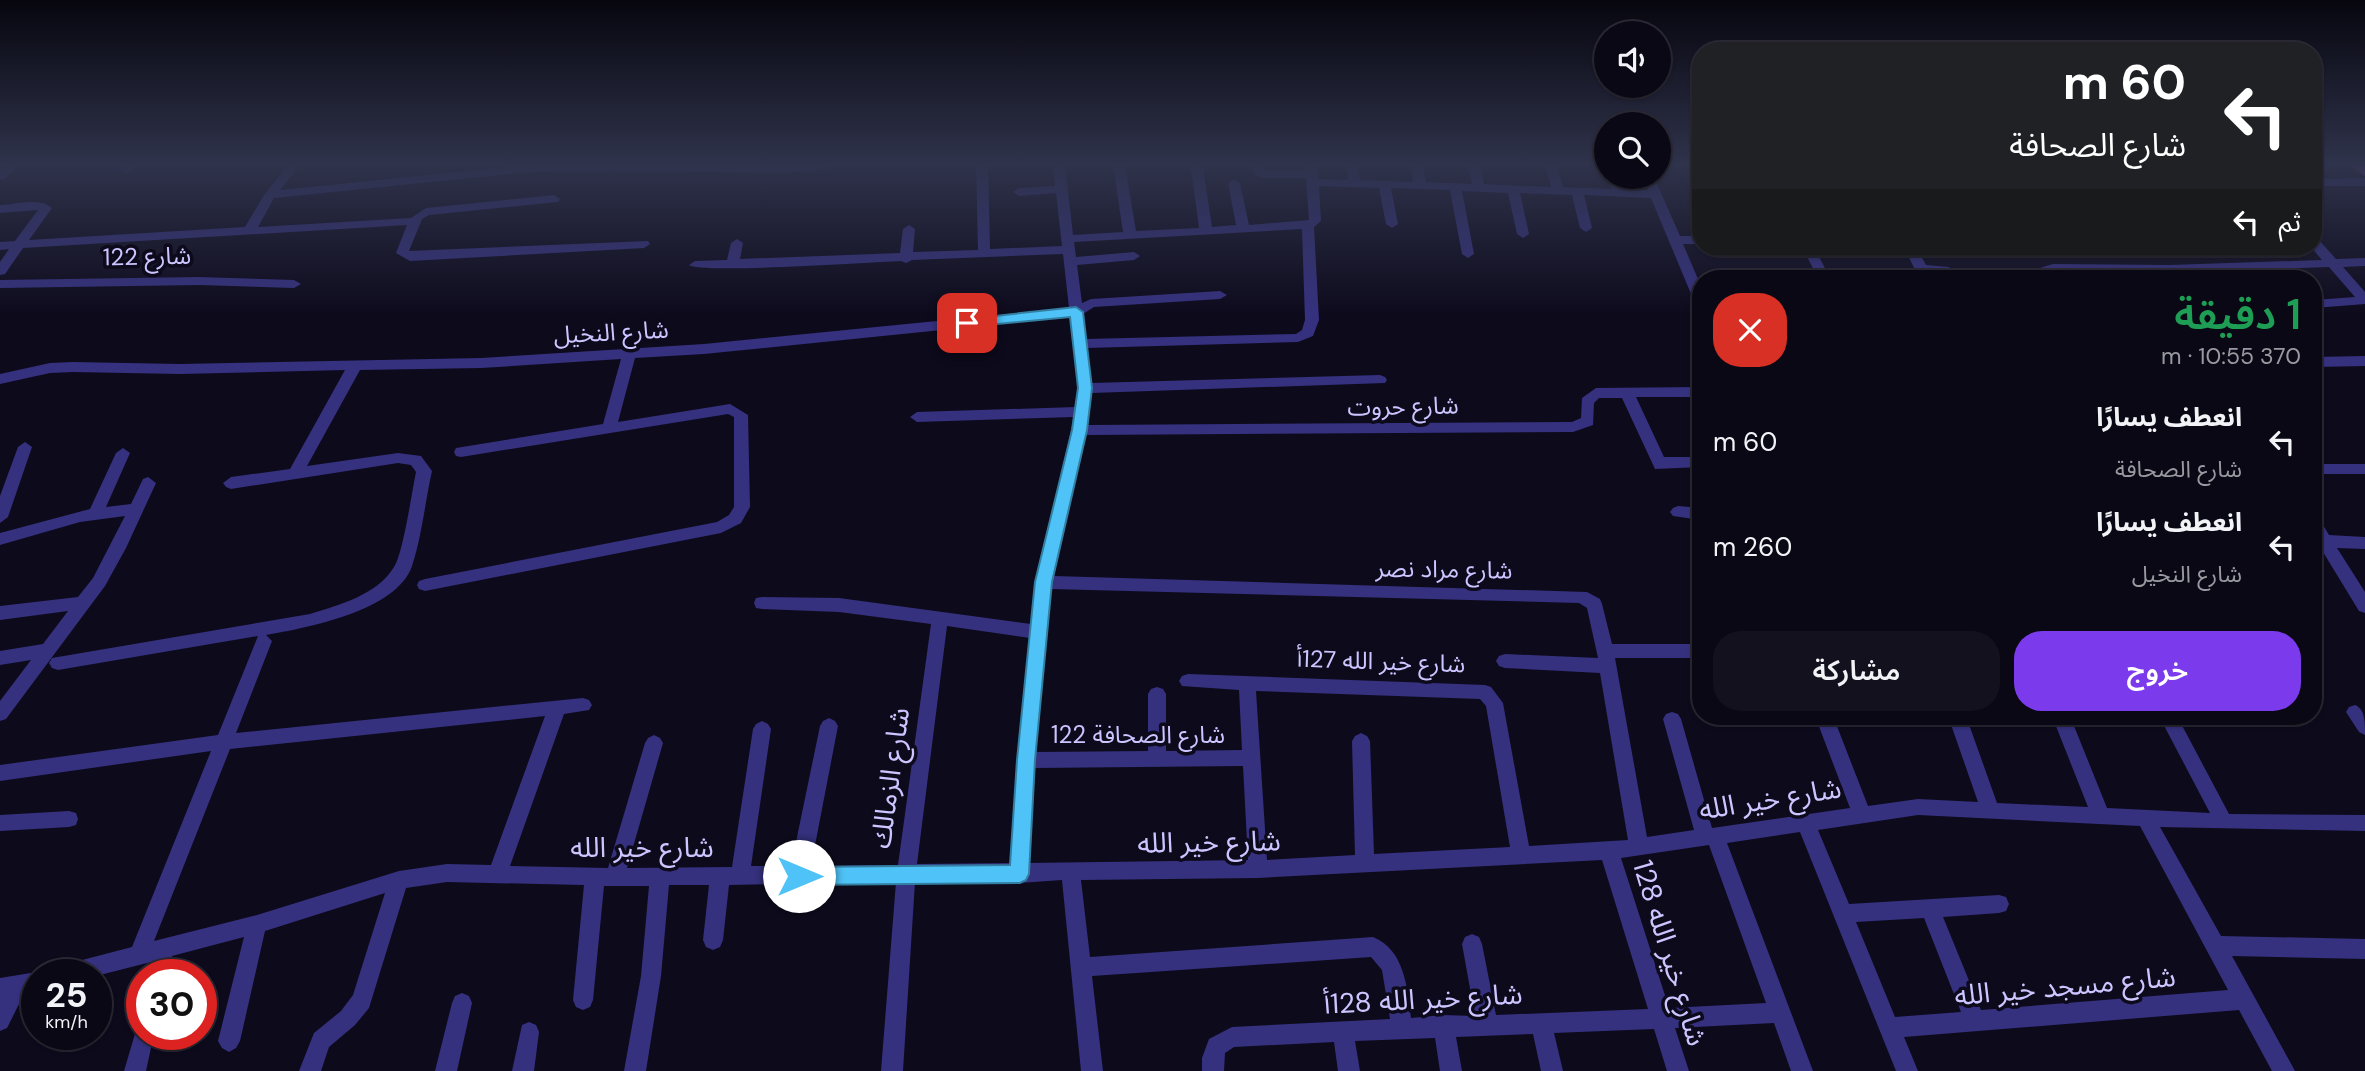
<!DOCTYPE html>
<html lang="ar">
<meta charset="utf-8">
<style>
body{margin:0;font-family:"DM Sans","Noto Sans Arabic",sans-serif;background:#13111e;color:#f1f3f6;direction:rtl;height:100vh;display:flex;flex-direction:column;font-size:26px;white-space:nowrap}
*{box-sizing:border-box;margin:0}
p{font-size:23px;color:#999aa0}
.icon{flex:none;width:38px;height:38px;fill:none;stroke:currentColor;stroke-width:2;stroke-linecap:round;stroke-linejoin:round}
.map{position:relative;flex:1;overflow:hidden;direction:ltr}
.side{position:absolute;left:1692px;top:270px;width:630px;height:455px;display:flex;flex-direction:column;background:#0a0815;border-radius:28px;box-shadow:0 2px 5px #0004,0 0 0 2px #2a2934;direction:rtl}
.side>*{flex:none}
.top-card{position:absolute;left:1692px;top:42px;width:630px;height:214px;border-radius:28px;box-shadow:0 2px 5px #0004,0 0 0 2px #2a2934;direction:rtl;background:#202124;color:#fff;overflow:hidden}
.controls{position:absolute;left:1594px;top:21px;display:grid;gap:14px}
.controls a{display:grid;place-items:center;width:77px;height:77px;border-radius:50%;background:#0a0815;box-shadow:0 2px 5px #0004,0 0 0 2px #2a2934;font-size:35px}
.speed{position:absolute;left:21px;top:959px;display:flex;gap:14px;font-size:35px;font-weight:700;text-align:center}
.speed>*{display:grid;place-content:center;width:91px;height:91px;border-radius:50%;background:#0a0815;box-shadow:0 2px 5px #0004,0 0 0 2px #2a2934;line-height:1}
.speed small{font-size:18px;font-weight:400}
.speed .limit{border:10px solid #d22;background:#fff;color:#111}
.pin{position:absolute;display:grid;place-items:center;width:60px;height:60px;color:#fff;margin:-30px;border-radius:14px;box-shadow:0 4px 10px #0006}
.me{position:absolute;width:77px;margin:-38px;rotate:90deg;stroke-linejoin:round;filter:drop-shadow(0 0 5px #0008)}
.turn{display:flex;align-items:center;gap:24px;height:147px;padding:0 21px;font-size:32px}
.turn .icon{width:91px;height:91px;stroke-width:2.5}
.turn b{display:block;font-size:49px;line-height:60px}
.then{display:flex;align-items:center;height:66px;padding:0 21px;background:#0003;gap:14px;font-size:26px}
.round{display:grid;place-items:center;flex:none;width:74px;height:74px;border-radius:28px;background:#13111e}
.head{display:flex;align-items:center;justify-content:space-between;height:119px;padding:0 21px}
h1{font-size:42px;font-weight:600;line-height:52px;color:#1e9e55}
.button{display:flex;gap:14px;margin-top:auto;padding:14px 21px}
.button a{flex:1;height:80px;border-radius:28px;background:#7c3aed;color:#fff;font-size:28px;font-weight:600;line-height:80px;text-align:center}
.button a+a{background:#13111e;color:#f1f3f6}
ul{padding:0;list-style:none}
li{display:flex;align-items:center;gap:21px;height:105px;padding:0 21px}
li div{flex:1}
li b{display:block;font-size:26px}
li em{font-style:normal}
.map>svg:first-child{display:block}
.lines{fill:none;stroke-linecap:round;stroke-linejoin:round}
.minor{fill:#35317f;fill-rule:evenodd}
.primary{fill:#be4cff;fill-rule:evenodd}
.route{fill:#4fc3f7;stroke:#337fa1;stroke-width:2}
.labels{text-anchor:middle;dominant-baseline:central;stroke-width:7;stroke-linejoin:round;paint-order:stroke}
.street-label{font-size:24px;fill:#ccc5ff;stroke:#0d0a1c}
.near-street-label{font-size:28px;fill:#ccc5ff;stroke:#0d0a1c}
</style>
<div class="map">
<svg width="2365" height="1071" viewBox="0 0 2365 1071">
<rect width="100%" height="100%" fill="#0d0a1c"/>
<g class="lines">
<g class="minor">
<path d="M6,165H19L5,179H0V171Z"/>
<path d="M125,165H137L127,174L121,170Z"/>
<path d="M288,165H300L280,190L526,165H832L826,169L785,173L614,170L531,172L274,198L258,227L411,218L426,208L554,195L560,199L558,202L429,215L422,219L409,251L648,241L650,244L644,248L410,261L396,253L407,225L23,248L5,274L0,275V262L9,249L0,250V242L15,241L38,210L0,213V205C15,204 41,197 52,208L29,240L245,227L264,195Z"/>
<path d="M976,165H988L990,249L1062,246L1056,193L1019,196L1013,192L1019,188L1055,186L1053,165H1065L1073,235L1123,232L1113,165H1125L1136,231L1199,228L1191,168L1195,165L1203,168L1212,227L1236,225L1228,183L1234,179L1240,183L1249,225L1309,220L1306,178H1263L1255,175L1251,165H1263L1265,170L1305,171V165H1317L1318,179L1348,180L1346,165H1358L1360,180L1413,182L1411,165H1423L1426,182L1472,184L1468,165H1480L1484,184L1551,187L1545,165H1557L1563,187L1612,189L1606,177V176L1618,177L1624,189L1648,190L1642,177H1654L1680,236H1701V244H1683L1701,286V305L1694,301L1651,198L1584,195L1592,228L1586,232L1580,228L1572,195L1520,193L1529,234L1523,238L1517,234L1508,193L1462,191L1474,254L1468,258L1462,254L1450,190L1391,188L1398,224L1392,228L1386,224L1379,188L1319,186L1321,221L1314,227L1319,320L1313,336L1298,342L1087,348L1091,383L1380,375L1385,377L1387,380L1385,383L1092,393L1088,425L1572,422L1581,418L1582,398L1596,388L1701,387V397H1636L1664,457H1701V467L1655,469L1622,398H1599L1594,403L1593,425L1573,432L1086,435L1054,576L1587,592L1600,599L1602,604L1612,644H1701V658H1615L1647,837L1694,830L1663,719L1666,714L1672,712L1678,714L1681,719L1712,828L1850,808L1815,716H1833L1868,806L1918,799L1978,802L1948,716H1966L1997,803L2088,807L2052,716H2070L2107,808L2210,813L2159,716H2177L2229,814L2365,815V831L2160,827L2221,936L2365,939V959L2232,956L2295,1071H2272L2239,1010L1904,1037L1918,1071H1896L1800,832L1727,843L1813,1071H1791L1774,1023L1675,1028L1689,1071H1667L1654,1029L1554,1033L1563,1071H1541L1533,1034L1456,1037L1462,1071H1440L1435,1038L1355,1041L1360,1071H1338L1334,1042L1234,1047L1225,1053L1224,1071H1202V1058L1209,1039L1232,1027L1390,1019L1382,970L1371,957L1092,976L1103,1071H1081L1062,880L1019,883L915,882L903,1071H881L896,882L729,885L723,940L720,947L713,950L706,947L703,940L709,885H669L661,976L646,1071H624L641,976L649,886H604L593,1000L590,1007L583,1010L576,1007L573,1000L584,885L447,882L406,888L369,1008L355,1025L329,1047L321,1071H299L314,1033L341,1011L353,995L385,893L265,931L240,1041L236,1048L229,1052L222,1048L218,1041L244,937L172,956L168,975H148L151,962L96,976L53,975L56,968L63,965L132,947L211,751L0,781V765L218,735L258,636L58,670L52,668L49,663L52,658L310,614C339,605 377,595 394,567C403,554 412,491 416,472L411,465L398,463L231,489L226,487L223,483L231,477L290,469L345,370L180,374L73,372L50,373L0,384V374L50,363L73,362L180,364L481,358L704,344L1069,308L1063,254L912,260L906,263L901,261C873,262 699,274 689,265L695,261L727,260L731,243L737,239L743,243L740,259L900,253L903,229L909,225L915,229L913,252L978,250ZM1302,229L1305,320L1302,330L1296,334L1086,339L1083,314L1094,307L1220,299L1227,295L1220,291L1091,299L1082,303L1077,265L1134,260L1140,256L1134,252L1076,257L1074,242ZM1070,317L1078,388L1076,407L917,412L910,417L917,422L1074,417L1036,582L1031,624L839,598L762,597L756,598L754,603L756,608L762,609L839,612L931,624L898,865L811,866L838,726L835,721L829,718L823,721L820,726L791,866H751L771,729L768,724L762,721L756,724L753,729L732,867L627,868L663,743L660,738L654,735L648,738L645,743L608,868L510,866L564,714L589,710L592,705L589,700L583,698L236,733L272,641L266,635C306,628 397,611 412,566C422,536 425,502 432,471L421,456L398,453L307,466L360,370L481,368L621,359L603,424L456,448L454,452L456,456L461,457L728,414L734,417V507L729,515L717,522L425,579L419,581L417,585L419,589L425,591L721,533L741,523L750,507L748,415L730,404L618,422L635,358L704,354ZM1051,589L1579,603L1587,608L1598,658L1505,654L1499,656L1496,661L1499,666L1505,668L1600,673L1628,840L1529,846L1503,703L1491,687L1485,685L1188,674L1182,676L1179,681L1182,686L1239,690L1242,750L1166,751V694L1163,689L1157,687L1151,689L1148,694V751L1036,752ZM947,626L1030,638L1017,760L1010,863L917,864ZM1256,691L1480,699L1486,706L1510,847L1374,854L1370,741L1367,736L1361,733L1355,736L1352,741L1355,855L1267,860ZM545,716L491,865L447,864L399,871L257,915L154,941L230,749ZM1243,766L1248,860L1029,863L1035,768ZM1918,815L2140,826L2228,990L1981,1010L1943,917L1999,913L2006,911L2009,904L2006,897L1999,895L1849,904L1818,830ZM1709,845L1766,1003L1669,1008L1621,858ZM1602,860L1648,1009L1496,1015L1482,944L1479,937L1472,934L1465,937L1462,944L1475,1016L1443,1015L1411,1018C1407,988 1405,950 1373,937L1090,957L1081,880L1258,878ZM1924,918L1961,1012L1895,1017L1856,922Z"/>
<path d="M2365,178V186H2314V179Z"/>
<path d="M2314,238L2318,239L2336,259L2365,258V266L2343,267L2365,292V304L2314,308V300L2355,297L2329,267L2170,273L2054,272L2052,273L2051,278H2038L2040,268L2053,264L2170,265L2322,260L2311,247H2314Z"/>
<path d="M1802,247H1814L1830,278H1818Z"/>
<path d="M1904,247H1916L1926,265L1949,267L1957,278H1943L1940,274L1916,272Z"/>
<path d="M1940,247H1982V248C1973,255 1948,254 1940,247Z"/>
<path d="M1878,274H1902L1909,278H1871Z"/>
<path d="M199,277L294,280L301,284L294,288L199,285L0,288V280Z"/>
<path d="M2365,356V366L2314,367V357Z"/>
<path d="M25,442L32,447L8,517L0,523V496L18,447Z"/>
<path d="M123,448L130,453L106,507L131,504L143,479L148,477L156,483L126,548L105,586L6,719L0,721V701L31,660L0,665V651L43,644L68,611L0,620V606L78,597L93,578L125,516L80,522L0,545V533L90,509L116,453Z"/>
<rect x="2314" y="464" width="51" height="10"/>
<path d="M1678,506L1701,508V520L1673,516L1670,512L1673,508Z"/>
<path d="M2314,518L2320,520L2329,535L2365,537V549L2337,548L2365,592V613L2359,611L2320,547L2314,546Z"/>
<path d="M2355,705C2365,709 2365,722 2365,735L2359,732L2346,712L2349,707Z"/>
<path d="M69,811L76,813L78,819L76,825L69,827L0,831V815Z"/>
<path d="M37,972L44,975H37V992L24,994L7,1028L0,1031V978Z"/>
<path d="M462,993L469,996L472,1003L457,1071H435L452,1003L455,996Z"/>
<path d="M529,1022L536,1025L539,1032L534,1071H512L522,1025Z"/>
<path d="M142,1024V1034H154L146,1071H124L137,1027Z"/>
</g>
<path class="primary" d="M2351,165H2365V176Z"/>
</g>
<linearGradient id="sky" x2="0" y2="1"><stop stop-color="#07060f"/><stop offset="0.52" stop-color="#2f334b"/><stop offset="1" stop-color="#2f334b" stop-opacity="0"/></linearGradient>
<rect width="2365" height="315" fill="url(#sky)"/>
<path class="route" d="M1076,307L1083,312L1092,388L1087,430L1052,582L1035,760L1029,874L1026,880L1020,883L799,885L792,882L789,876L792,870L799,867L1010,865L1017,760L1035,582L1072,430L1078,388L1070,317L967,327L960,323L967,319Z"/>
<g class="labels">
<g class="street-label">
<text transform="translate(147 256) rotate(-1)">شارع 122</text>
<text transform="translate(611 332) rotate(-3)">شارع النخيل</text>
<text transform="translate(1403 406) rotate(-1)">شارع حروت</text>
<text transform="translate(1444 569) rotate(1)">شارع مراد نصر</text>
<text transform="translate(1381 661) rotate(2)">شارع خير الله 127أ</text>
<text x="1138" y="734">شارع الصحافة 122</text>
</g>
<g class="near-street-label">
<text transform="translate(890 778) rotate(-82)">شارع الزمالك</text>
<text transform="translate(1770 799) rotate(-9)">شارع خير الله</text>
<text transform="translate(1209 842) rotate(-1)">شارع خير الله</text>
<text x="642" y="847">شارع خير الله</text>
<text transform="translate(1670 953) rotate(73)">شارع خير الله 128</text>
<text transform="translate(2065 986) rotate(-5)">شارع مسجد خير الله</text>
<text transform="translate(1423 999) rotate(-3)">شارع خير الله 128أ</text>
</g>
</g>
</svg>
<div class="controls">
<a><svg class="icon" aria-label="sound" viewBox="0 0 24 24"><path d="M4 9h4l5-4v14l-5-4H4zM17 9q2 3 0 6"/></svg></a>
<a><svg class="icon" aria-label="search" viewBox="0 0 24 24"><circle cx="10" cy="10" r="6"/><path d="M15 15l6 6"/></svg></a>
</div>
<div class="speed"><div>25<small>km/h</small></div><div class="limit">30</div></div>
<div class="pin" style="left:967px;top:323px;background:#d93025"><svg class="icon" aria-label="arrive" viewBox="0 0 24 24"><path d="M6 21V4h12l-3 4 3 4H6"/></svg></div>
<svg class="me" style="left:799px;top:876px" viewBox="-20 -20 40 40"><circle r="19" fill="#fff"/><path d="M0-13L10 11 0 6-10 11z" fill="#4fc3f7"/></svg>
<div class="top-card">
<div class="turn"><svg class="icon" aria-label="left" viewBox="0 0 24 24"><path d="M17 20v-9H6M10 6l-5 5 5 5"/></svg><div><b>60 m</b>شارع الصحافة</div></div>
<div class="then">ثم<svg class="icon" aria-label="left" viewBox="0 0 24 24"><path d="M17 20v-9H6M10 6l-5 5 5 5"/></svg></div>
</div>
<section class="side">
<div class="head"><div><h1>1 دقيقة</h1><p>370 m · 10:55</p></div><a class="round" style="background:#d93025;color:#fff"><svg class="icon" aria-label="close" viewBox="0 0 24 24"><path d="M6 6l12 12M18 6L6 18"/></svg></a></div>
<ul>
<li><svg class="icon" aria-label="left" viewBox="0 0 24 24"><path d="M17 20v-9H6M10 6l-5 5 5 5"/></svg><div><b>انعطف يسارًا</b><p>شارع الصحافة</p></div><em>60 m</em></li>
<li><svg class="icon" aria-label="left" viewBox="0 0 24 24"><path d="M17 20v-9H6M10 6l-5 5 5 5"/></svg><div><b>انعطف يسارًا</b><p>شارع النخيل</p></div><em>260 m</em></li>
</ul>
<div class="button"><a>خروج</a><a>مشاركة</a></div>
</section>
</div>
